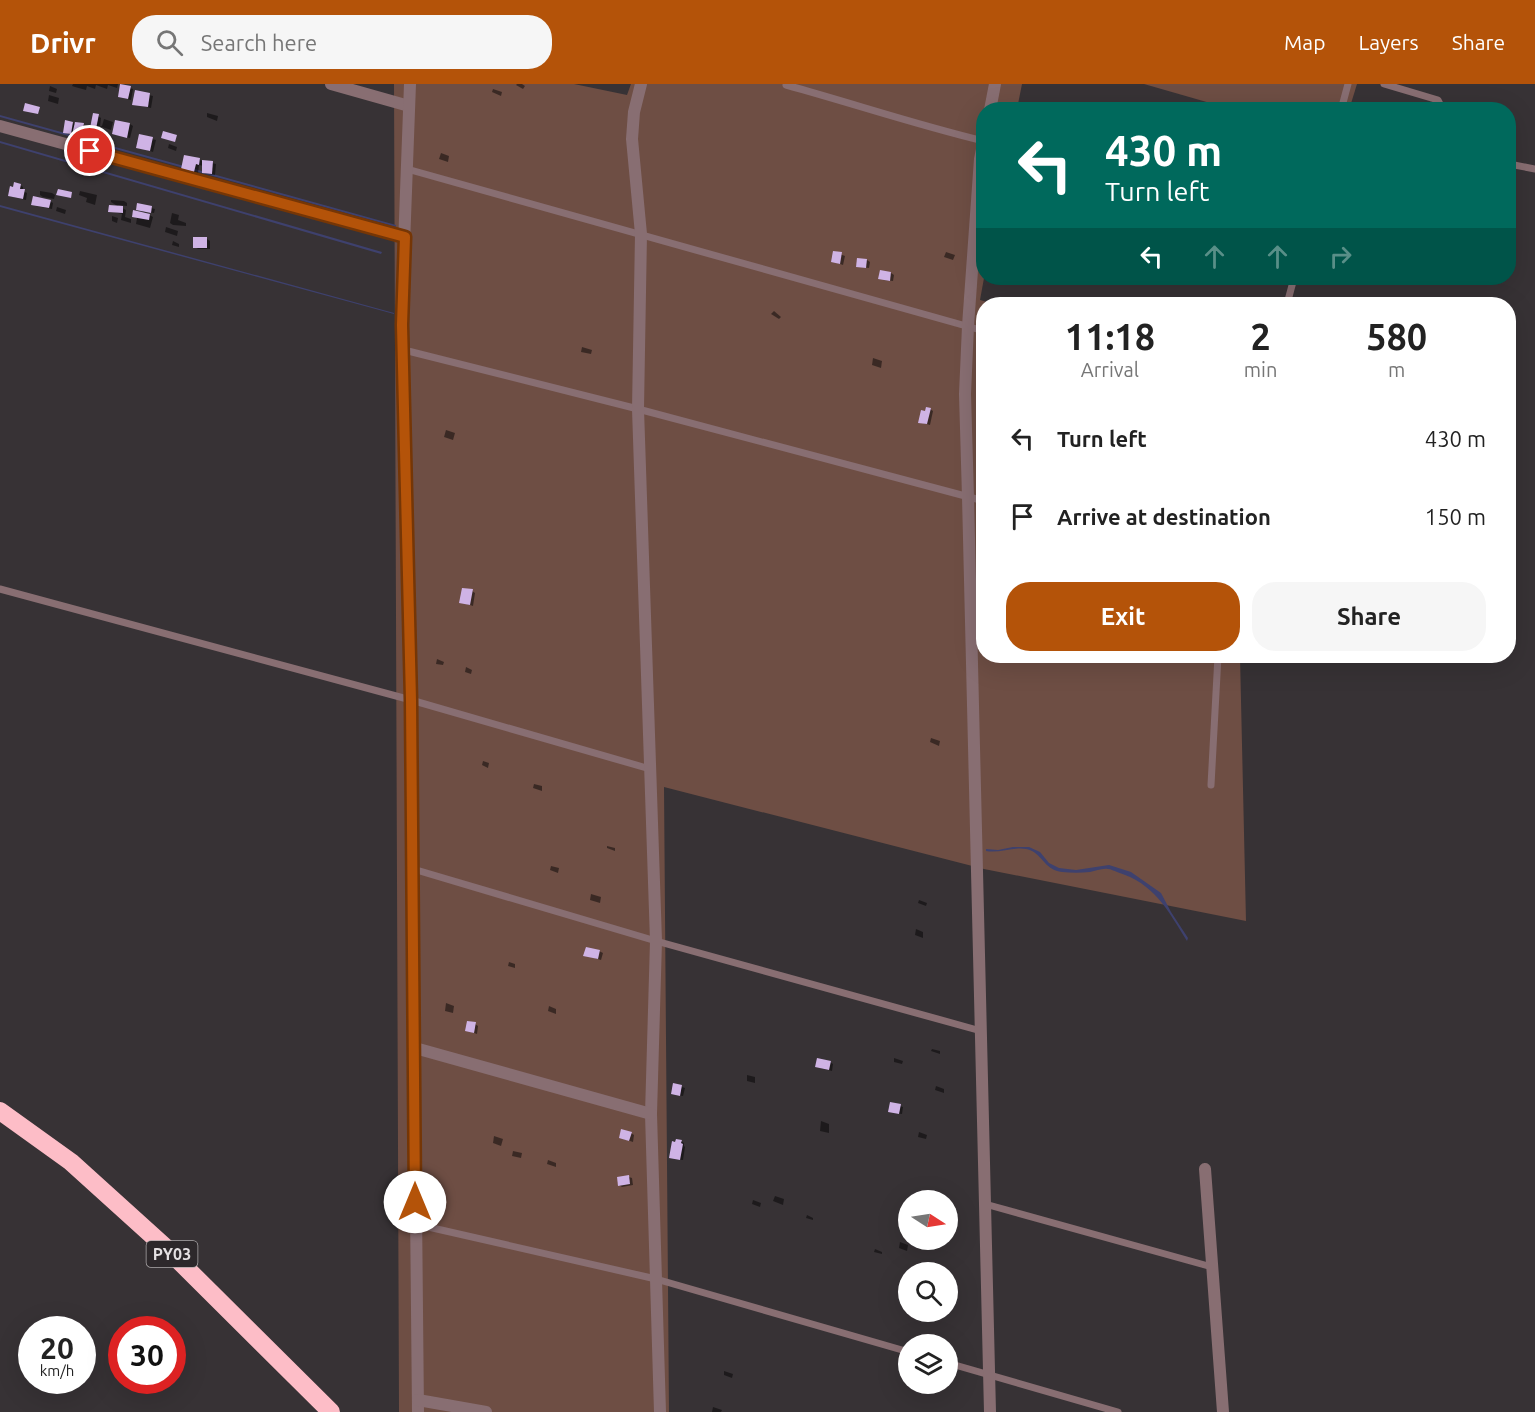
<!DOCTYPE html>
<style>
body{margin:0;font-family:Ubuntu,sans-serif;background:#f6f6f6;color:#222;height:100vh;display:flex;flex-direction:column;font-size:22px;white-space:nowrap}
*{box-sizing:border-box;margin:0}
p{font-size:20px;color:#767676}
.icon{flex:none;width:33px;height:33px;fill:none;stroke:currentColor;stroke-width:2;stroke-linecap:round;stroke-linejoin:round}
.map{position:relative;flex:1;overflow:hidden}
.details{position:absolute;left:976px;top:213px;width:540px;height:366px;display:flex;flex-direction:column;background:#fff;border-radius:24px;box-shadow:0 6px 24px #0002}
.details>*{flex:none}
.banner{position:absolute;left:976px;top:18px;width:540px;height:183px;border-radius:24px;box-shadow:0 6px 24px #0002;background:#00695c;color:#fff;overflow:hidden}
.needle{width:39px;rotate:102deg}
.buttons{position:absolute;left:898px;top:1106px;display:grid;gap:12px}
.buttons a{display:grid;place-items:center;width:60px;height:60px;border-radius:50%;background:#fff;box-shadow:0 6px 24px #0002;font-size:30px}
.speed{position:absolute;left:18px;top:1232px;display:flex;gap:12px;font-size:30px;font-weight:700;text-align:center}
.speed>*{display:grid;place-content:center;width:78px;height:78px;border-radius:50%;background:#fff;box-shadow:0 6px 24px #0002;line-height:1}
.speed small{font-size:15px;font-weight:400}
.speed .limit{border:9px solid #d22;background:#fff;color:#111}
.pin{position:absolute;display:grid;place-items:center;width:51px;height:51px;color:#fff;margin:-26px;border:3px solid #fff;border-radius:50%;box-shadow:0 2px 6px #0007}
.me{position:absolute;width:66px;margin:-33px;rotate:0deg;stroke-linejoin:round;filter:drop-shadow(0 0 4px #0008)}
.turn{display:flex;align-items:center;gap:21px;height:126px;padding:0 30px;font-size:27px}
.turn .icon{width:78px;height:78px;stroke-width:2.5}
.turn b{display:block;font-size:42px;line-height:51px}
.lanes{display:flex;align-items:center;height:57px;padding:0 30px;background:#0003;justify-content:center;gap:30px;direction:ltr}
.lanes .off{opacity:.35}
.eta{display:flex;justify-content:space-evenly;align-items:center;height:102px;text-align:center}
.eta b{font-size:36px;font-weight:700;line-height:42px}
.primary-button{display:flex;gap:12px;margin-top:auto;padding:12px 30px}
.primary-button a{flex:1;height:69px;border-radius:24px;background:#b45309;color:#fff;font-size:24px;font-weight:700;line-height:69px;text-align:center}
.primary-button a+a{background:#f6f6f6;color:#222}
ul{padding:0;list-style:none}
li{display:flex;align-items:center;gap:18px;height:78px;padding:0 30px}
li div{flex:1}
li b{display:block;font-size:22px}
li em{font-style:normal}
header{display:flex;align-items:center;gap:36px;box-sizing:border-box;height:84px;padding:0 30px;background:#b45309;color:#fff}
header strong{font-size:28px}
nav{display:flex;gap:33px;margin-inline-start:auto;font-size:21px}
.search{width:420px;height:54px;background:#f6f6f6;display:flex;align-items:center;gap:15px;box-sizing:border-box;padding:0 21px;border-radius:24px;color:#767676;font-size:22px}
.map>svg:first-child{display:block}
.green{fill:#6e4e44}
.water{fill:#3e416e}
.shadow{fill:#0007}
.building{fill:#cfb3e5}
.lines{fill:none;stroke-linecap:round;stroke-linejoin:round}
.lane{stroke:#886e72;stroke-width:7}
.street{stroke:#886e72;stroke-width:12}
.highway{stroke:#fdbdc7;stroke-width:18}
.route-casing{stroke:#753606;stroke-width:15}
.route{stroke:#b45309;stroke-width:10}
.labels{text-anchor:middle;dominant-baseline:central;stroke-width:6;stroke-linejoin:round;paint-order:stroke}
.shield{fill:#2d282b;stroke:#ada9ab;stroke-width:1.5}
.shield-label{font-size:16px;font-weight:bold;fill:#e4e0e2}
</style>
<header>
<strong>Drivr</strong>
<div class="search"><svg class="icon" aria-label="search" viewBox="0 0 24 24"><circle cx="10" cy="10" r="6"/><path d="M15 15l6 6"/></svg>Search here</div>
<nav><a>Map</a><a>Layers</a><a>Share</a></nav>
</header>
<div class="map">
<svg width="1535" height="1328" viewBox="0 0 1535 1328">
<rect width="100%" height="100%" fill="#373235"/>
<g class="green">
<path d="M394,0H574L627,11L631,0H1022L1017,25L984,26V194L980,216L994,220H984V572H1240L1246,837L984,785L664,703L669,1328H399Z"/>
<path d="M1144,0H1357L1349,26L1231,25Z"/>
</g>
<g class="water">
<path d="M0,31L396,141V143L0,33Z"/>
<path d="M0,57L382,168L381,170L0,59Z"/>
<path d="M0,121L394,229V230L0,123Z"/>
<path d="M1013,763H1029L1040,768L1049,779L1059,784L1076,786L1109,781L1131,788L1161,809L1171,828L1188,854L1187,857C1167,825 1155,800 1117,788C1114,787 1111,785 1108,785C1102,784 1096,787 1090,788C1081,789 1071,789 1062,788C1046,786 1044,774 1032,767C1018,760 1001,770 986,767V765L998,766Z"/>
</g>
<g class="shadow">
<path d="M73,0H118L117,4L108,1L107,5L96,1L95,5L87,2L86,6L75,3L72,2Z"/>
<path d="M517,0H522L525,2L523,5L516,1Z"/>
<path d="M50,2L57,5L56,9L49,7Z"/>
<path d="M130,4L133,5L131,16L119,13Z"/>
<path d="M493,5L502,8L501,12L492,8Z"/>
<path d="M136,8L153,12L151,24L134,20Z"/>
<path d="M49,11L59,14L58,20L48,17Z"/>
<path d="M207,29L218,32L217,37L207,33Z"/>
<path d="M98,32L101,34L100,42H102L104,35L113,38L111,46L99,42V46L91,43Z"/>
<path d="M72,39L86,43L84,54L68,50Z"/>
<path d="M130,40L133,42L130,54L117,51Z"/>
<path d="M140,52L156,56L153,68L138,63Z"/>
<path d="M169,60L177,63L176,67L168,64Z"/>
<path d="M441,69L449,72L448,78L439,75Z"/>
<path d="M199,76L216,80L215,91L206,90L203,89L204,82L199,81L198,89L186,86Z"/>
<path d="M20,101L23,103V107L27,109L26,116L9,112Z"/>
<path d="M40,107L52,109L55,111L54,115L43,113L40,111Z"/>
<path d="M80,107L97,111L95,121L86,118L87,114L79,111Z"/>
<path d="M111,116L124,117L127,119V122L117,121L126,126L125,133L131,135V139L121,136L122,130L110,127L119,123L111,118Z"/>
<path d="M50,117L53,119L52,125L36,122Z"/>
<path d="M139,121L155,125L154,129L144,128L153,133L150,144L136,140L137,134L133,132L147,130L138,125Z"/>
<path d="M57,123L66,126L65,130L56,127Z"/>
<path d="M172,129L179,131L178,136L186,139V142L173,141L170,139Z"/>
<path d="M112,132L118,134L117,139L112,137Z"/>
<path d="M166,143L178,147L177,152L165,148Z"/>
<path d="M207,155L210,157V165H198L195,163Z"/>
<path d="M173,157L179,160V163L172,161Z"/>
<path d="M834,168L845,172L843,181L832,177Z"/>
<path d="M946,168L955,171L953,176L944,173Z"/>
<path d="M867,176L870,178L869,184L861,183Z"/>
<path d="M891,189L894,191L893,197L883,196Z"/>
<path d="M774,227L781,233L779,235L771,230Z"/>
<path d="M582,263L592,266L591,270L581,268Z"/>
<path d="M873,274L882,277L881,284L872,281Z"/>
<path d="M930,325L933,327L930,341L920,338Z"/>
<path d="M446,346L455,349L453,356L444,353Z"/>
<path d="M472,507L475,509L473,522L461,518Z"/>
<path d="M437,575L444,578L443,581L436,580Z"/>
<path d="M466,583L472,586L471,590L465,588Z"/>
<path d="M931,654L940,657L939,662L930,658Z"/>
<path d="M483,677L489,679L488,684L482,681Z"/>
<path d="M534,700L542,702V707L533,704Z"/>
<path d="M607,762L615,764V767L607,764Z"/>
<path d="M551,782L559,784L558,789L550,786Z"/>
<path d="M591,810L601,813L600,819L590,816Z"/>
<path d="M919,816L927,819L926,822L918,819Z"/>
<path d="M916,845L923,848V854L915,851Z"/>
<path d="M599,867L603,869L601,876L585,871Z"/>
<path d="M509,878L515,880V884L508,882Z"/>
<path d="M446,919L454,922L453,929L445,927Z"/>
<path d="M549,922L556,925V930L548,927Z"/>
<path d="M475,940L478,942L477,950L466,946Z"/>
<path d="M932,965L940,967V970L931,967Z"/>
<path d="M894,974L903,977L902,980L894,978Z"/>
<path d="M830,978L833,980L832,987L820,984Z"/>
<path d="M747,991L755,993V999L747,997Z"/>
<path d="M936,1002L944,1005V1009L935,1006Z"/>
<path d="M682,1003L685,1004L683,1012L676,1011Z"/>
<path d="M900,1022L903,1023L902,1030L893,1029Z"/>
<path d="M821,1037L829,1040V1049L820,1047Z"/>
<path d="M919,1048L927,1051L926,1055L918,1053Z"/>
<path d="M631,1049L634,1051L633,1058L624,1055Z"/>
<path d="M494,1052L503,1055L501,1062L493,1059Z"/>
<path d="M681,1057L684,1059V1062L685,1063L683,1076L674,1075Z"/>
<path d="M513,1067L522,1069L521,1074L512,1072Z"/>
<path d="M548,1076L556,1079V1083L547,1080Z"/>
<path d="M629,1093L632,1094L633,1101L622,1103L619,1101Z"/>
<path d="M775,1112L784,1115L783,1121L773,1117Z"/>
<path d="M753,1116L761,1119L760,1123L752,1120Z"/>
<path d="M807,1131L813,1134V1136L806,1134Z"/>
<path d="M900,1158L908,1161L907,1167L899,1164Z"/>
<path d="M875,1165L882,1168V1170L874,1168Z"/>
<path d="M724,1287L733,1290L732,1294L724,1291Z"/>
<path d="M713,1323L722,1326L721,1328H712Z"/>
</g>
<g class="building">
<path d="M120,0L131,2L128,15L118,13Z"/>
<path d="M135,6L150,9L148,23L132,21Z"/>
<path d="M25,19L40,23L38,30L23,27Z"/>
<path d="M93,29L99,30L96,45L90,44Z"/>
<path d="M65,36L73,38L71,50L63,49Z"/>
<path d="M115,36L130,39L127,54L112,50Z"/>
<path d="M75,38L84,39L81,53L72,51Z"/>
<path d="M163,47L177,51L175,58L161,54Z"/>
<path d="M139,50L153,53L150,67L136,64Z"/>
<path d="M184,71L200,74L199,81L196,80L194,88L181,85Z"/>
<path d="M202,76L213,77L212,90L202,89Z"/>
<path d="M14,98L21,100L20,105H25L23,115L8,112L10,102L13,103Z"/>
<path d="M58,105L72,108L71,114L56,111Z"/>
<path d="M33,112L51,116L49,124L31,121Z"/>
<path d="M137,119L152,122L151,129L136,126Z"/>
<path d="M109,121L123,122V129L108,128Z"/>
<path d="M133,126L150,130L149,136L132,133Z"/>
<rect x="193" y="153" width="14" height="11"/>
<path d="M833,167L842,168L840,180L831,178Z"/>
<path d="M857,174L867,175L866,184L856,183Z"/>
<path d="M880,186L891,188L890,197L878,195Z"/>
<path d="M926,323L931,324L927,340L918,339L921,326L925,327Z"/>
<path d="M462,504L473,505L470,521L459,519Z"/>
<path d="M586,863L600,866L598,875L583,872Z"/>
<path d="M467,937L476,938L474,949L465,947Z"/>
<path d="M817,974L831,977L829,986L815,983Z"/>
<path d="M673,999L682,1001L680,1012L671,1010Z"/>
<path d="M890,1018L901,1020L899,1030L888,1028Z"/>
<path d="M621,1045L632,1048L629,1057L619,1054Z"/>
<path d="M676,1055L682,1056L681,1059L683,1060L680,1076L669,1074L672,1057L675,1058Z"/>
<path d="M629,1091L630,1100L618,1102L617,1093Z"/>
</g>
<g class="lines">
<g class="lane">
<path d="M1384,0L1438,16L1443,26"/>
<path d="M786,1C852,19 917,41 984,57"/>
<path d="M1341,26L1348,0"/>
<path d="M1509,80L1535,85"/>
<path d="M407,85L984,247"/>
<path d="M1287,220L1294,194"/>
<path d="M404,266L638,325L984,417"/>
<path d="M0,505L411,616L650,685"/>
<path d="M1211,701L1218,572"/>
<path d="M413,785L656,857L981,947"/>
<path d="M985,1120L1212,1183"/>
<path d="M415,1140L656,1195L909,1268"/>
<path d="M948,1279L1118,1328"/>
</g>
<g class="street">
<path d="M331,0L409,22"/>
<path d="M410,0L403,188L402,241L411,616L418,1328"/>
<path d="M641,0L634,28L632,55L641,150L638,325L656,857L651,1030L660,1328"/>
<path d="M990,26L995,0"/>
<path d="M0,42L405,153"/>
<path d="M984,56L980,75L968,242L965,310L968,413L990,1328"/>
<path d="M415,964L651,1030"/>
<path d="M1205,1085L1223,1328"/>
<path d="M418,1316L486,1328"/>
</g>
<path class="highway" d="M0,1027L71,1078L165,1163L331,1328"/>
</g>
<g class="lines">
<defs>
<path id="route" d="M90,67L405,153L402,241L411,616L415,1118"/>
</defs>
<use href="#route" class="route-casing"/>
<use href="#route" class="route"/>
</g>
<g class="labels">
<rect class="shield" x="146.5" y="1157" width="51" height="26" rx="4.5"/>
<g class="shield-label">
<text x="172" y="1170">PY03</text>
</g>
</g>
</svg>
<div class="buttons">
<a><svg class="needle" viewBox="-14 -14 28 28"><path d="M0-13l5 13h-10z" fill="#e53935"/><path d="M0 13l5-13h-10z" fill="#767676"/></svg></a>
<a><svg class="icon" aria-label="search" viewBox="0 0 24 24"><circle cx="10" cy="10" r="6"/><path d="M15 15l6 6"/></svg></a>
<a><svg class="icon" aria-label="layers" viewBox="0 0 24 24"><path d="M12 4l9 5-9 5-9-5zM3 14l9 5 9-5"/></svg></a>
</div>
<div class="speed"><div>20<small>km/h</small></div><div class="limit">30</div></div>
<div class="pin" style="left:90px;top:67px;background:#d93025"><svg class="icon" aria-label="arrive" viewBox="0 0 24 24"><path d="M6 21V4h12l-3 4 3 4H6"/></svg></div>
<svg class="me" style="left:415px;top:1118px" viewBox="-20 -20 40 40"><circle r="19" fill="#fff"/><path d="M0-13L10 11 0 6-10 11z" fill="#b45309"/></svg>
<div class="banner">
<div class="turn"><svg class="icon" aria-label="left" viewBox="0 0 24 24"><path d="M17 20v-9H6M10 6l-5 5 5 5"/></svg><div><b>430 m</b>Turn left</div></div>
<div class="lanes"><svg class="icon" aria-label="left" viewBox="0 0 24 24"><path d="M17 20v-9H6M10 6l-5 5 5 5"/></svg><svg class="icon off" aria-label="ahead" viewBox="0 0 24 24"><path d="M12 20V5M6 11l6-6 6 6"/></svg><svg class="icon off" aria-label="ahead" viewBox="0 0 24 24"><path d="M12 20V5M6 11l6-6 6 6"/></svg><svg class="icon off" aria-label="right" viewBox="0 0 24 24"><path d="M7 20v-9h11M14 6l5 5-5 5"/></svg></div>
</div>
<section class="details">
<div class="eta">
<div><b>11:18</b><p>Arrival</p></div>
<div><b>2</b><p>min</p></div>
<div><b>580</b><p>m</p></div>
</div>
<ul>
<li><svg class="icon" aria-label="left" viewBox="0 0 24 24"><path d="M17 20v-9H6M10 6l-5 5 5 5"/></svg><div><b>Turn left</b></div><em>430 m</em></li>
<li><svg class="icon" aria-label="arrive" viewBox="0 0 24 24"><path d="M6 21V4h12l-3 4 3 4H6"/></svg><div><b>Arrive at destination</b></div><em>150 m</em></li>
</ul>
<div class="primary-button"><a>Exit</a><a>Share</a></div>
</section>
</div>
